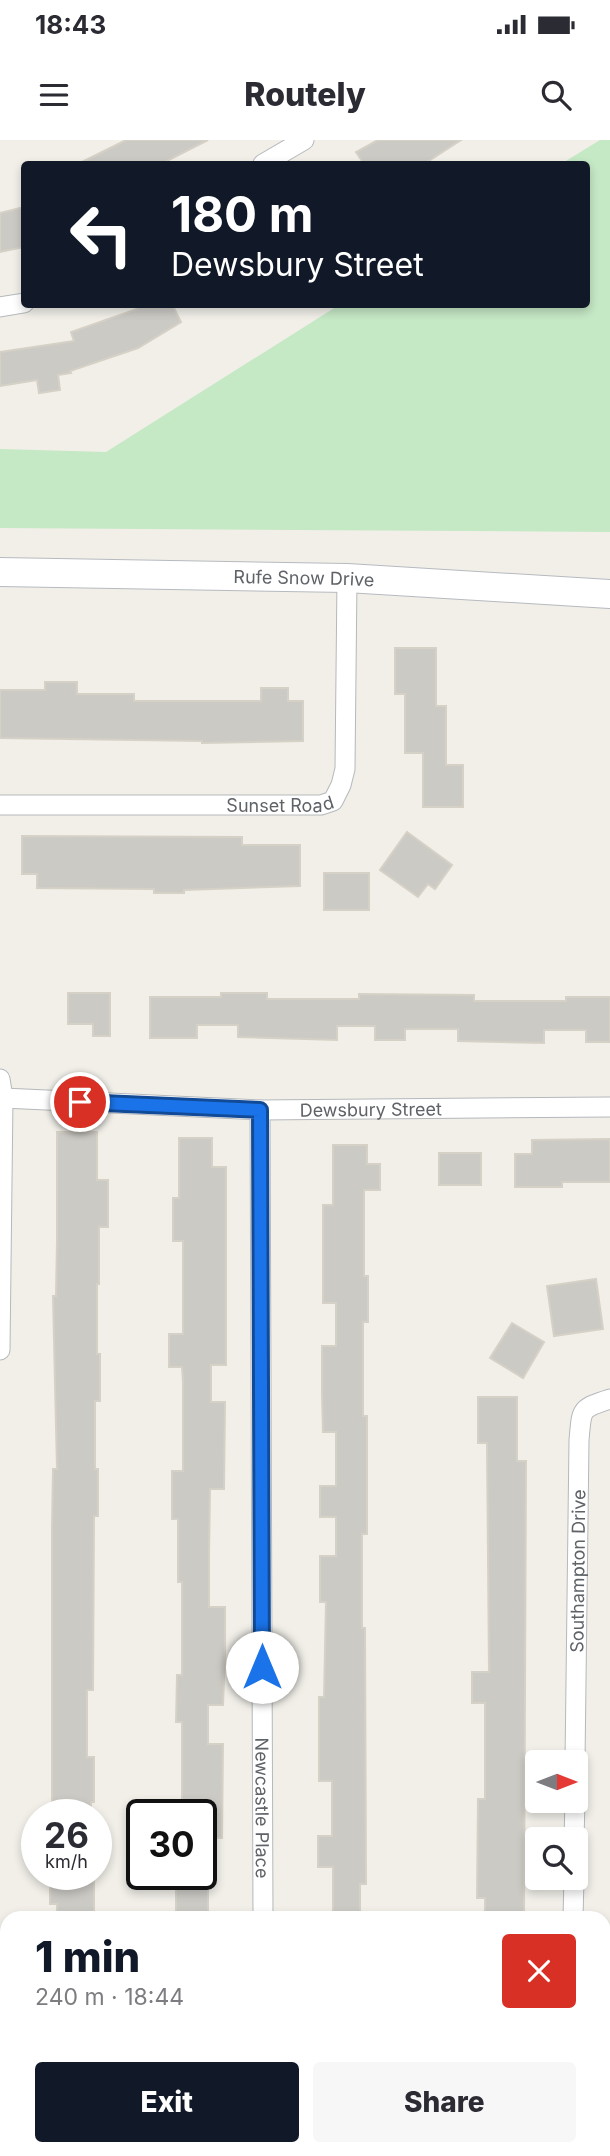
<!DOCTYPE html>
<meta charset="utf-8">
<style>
body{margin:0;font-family:Inter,sans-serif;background:#f7f7f7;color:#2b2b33;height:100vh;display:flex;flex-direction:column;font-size:26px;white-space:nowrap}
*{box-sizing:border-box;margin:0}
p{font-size:23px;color:#7c7c81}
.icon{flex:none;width:38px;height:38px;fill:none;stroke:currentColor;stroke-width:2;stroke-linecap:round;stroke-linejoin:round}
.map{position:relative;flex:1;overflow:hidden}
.drawer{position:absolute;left:0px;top:1771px;width:611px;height:245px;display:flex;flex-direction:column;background:#fff;border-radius:21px 21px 0 0;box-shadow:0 4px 10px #0003}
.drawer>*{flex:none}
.hud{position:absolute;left:21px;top:21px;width:569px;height:147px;border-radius:7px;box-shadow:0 4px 10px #0003;background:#111827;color:#fff;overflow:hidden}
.needle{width:46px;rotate:90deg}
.buttons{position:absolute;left:525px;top:1610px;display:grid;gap:14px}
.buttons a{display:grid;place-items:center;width:63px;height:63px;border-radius:7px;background:#fff;box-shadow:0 4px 10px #0003;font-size:35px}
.speed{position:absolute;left:21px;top:1659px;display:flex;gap:14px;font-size:35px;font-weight:700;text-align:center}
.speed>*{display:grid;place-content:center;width:91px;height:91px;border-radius:50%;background:#fff;box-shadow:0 4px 10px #0003;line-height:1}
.speed small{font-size:18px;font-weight:400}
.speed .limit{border:4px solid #111;border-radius:10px;background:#fff;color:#111}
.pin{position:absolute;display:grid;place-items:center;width:60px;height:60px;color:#fff;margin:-30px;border:4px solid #fff;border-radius:50%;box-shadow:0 2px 7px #0007}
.me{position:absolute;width:77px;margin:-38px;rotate:0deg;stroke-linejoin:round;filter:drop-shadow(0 0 5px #0008)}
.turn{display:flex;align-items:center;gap:24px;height:147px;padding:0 35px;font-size:32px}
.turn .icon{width:91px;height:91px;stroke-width:2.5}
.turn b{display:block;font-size:49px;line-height:60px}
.round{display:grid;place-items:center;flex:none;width:74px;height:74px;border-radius:7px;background:#f7f7f7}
.summary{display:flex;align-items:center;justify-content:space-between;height:119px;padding:0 35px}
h1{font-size:42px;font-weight:800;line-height:52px;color:#111827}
.primary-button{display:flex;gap:14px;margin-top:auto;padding:14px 35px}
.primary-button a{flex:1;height:80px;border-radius:7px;background:#111827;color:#fff;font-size:28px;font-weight:800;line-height:80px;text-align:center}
.primary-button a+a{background:#f7f7f7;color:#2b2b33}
.status{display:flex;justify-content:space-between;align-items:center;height:49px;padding:0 35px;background:#fff;direction:ltr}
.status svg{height:19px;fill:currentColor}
header{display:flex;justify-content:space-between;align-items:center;height:91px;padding:0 35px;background:#fff;font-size:32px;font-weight:800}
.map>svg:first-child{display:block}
.green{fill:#c5e8c5}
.building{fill:#cccac5;stroke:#d6d1c6;stroke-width:2}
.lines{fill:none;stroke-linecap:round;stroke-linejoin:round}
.minor-casing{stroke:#b5b8bc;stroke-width:21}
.secondary-casing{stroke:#b6babf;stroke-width:30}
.minor{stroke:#fff;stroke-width:19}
.secondary{stroke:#fff;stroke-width:28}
.route-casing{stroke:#114b97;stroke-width:18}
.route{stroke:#1a73e8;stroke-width:12}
.labels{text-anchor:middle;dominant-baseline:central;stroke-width:5;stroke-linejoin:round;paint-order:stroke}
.street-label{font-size:18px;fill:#5f6368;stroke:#fff}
</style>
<div class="status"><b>18:43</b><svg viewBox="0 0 49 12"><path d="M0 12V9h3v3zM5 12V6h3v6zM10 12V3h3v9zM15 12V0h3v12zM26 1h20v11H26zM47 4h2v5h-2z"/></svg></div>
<header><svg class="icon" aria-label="menu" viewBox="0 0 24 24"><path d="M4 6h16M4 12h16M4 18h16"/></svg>Routely<svg class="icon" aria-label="search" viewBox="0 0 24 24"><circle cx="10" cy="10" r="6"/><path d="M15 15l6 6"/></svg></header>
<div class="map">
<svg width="610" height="2016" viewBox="0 0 610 2016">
<rect width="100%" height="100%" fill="#f1efe8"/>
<path class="green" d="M600,0H610V392L0,388V309L106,312L339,165L586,164V24H561Z"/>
<g class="building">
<path d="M126,0H208L161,24H78Z"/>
<path d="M378,0H461L424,24H364L356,12Z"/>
<path d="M24,67V107L0,112V73Z"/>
<path d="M134,164H172L181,182L138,208L70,231L71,233L58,235L60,250L39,253L37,240L0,246V212L74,201L71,192L137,169Z"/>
<path d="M395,508H436V566H446V625H463V667H423V613H405V554H395Z"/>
<path d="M45,542H77V554H134V561H261V548H288V561H303V601L202,603V601L0,598V550H45Z"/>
<path d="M407,692L452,725L435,749L428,744L418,757L380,730Z"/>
<path d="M22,696L242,697V705H300V746L184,750V753H154V749L37,748V734H22Z"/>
<rect x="324" y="733" width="45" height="37"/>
<path d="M68,853H110V896H93V884H68Z"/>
<path d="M221,853H267V859H359V854L474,855V861H566V857H610V902H586V890H544V903L458,901V889H405V900H375V886H337V900L238,897V885H197V898H150V857H221Z"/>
<path d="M57,992H97V1040H108V1087H99V1144H97V1214H100V1261H95V1329H98V1376H94L93,1550H87V1617H94V1662H91V1675H52V1387L53,1329H57L53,1156H56L57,1100Z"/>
<path d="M179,998H212V1027H226V1225H211V1262H225L224,1349H210L209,1413V1467H225V1514L223,1565H208V1604H223L222,1698H201V1675H182V1582H176L177,1535H182V1442H178V1379H172V1331H183V1242L182,1227H169V1194H183V1101H173V1058H179Z"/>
<path d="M610,999V1042H562V1047H515V1014H532V1000Z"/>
<path d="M333,1005H367V1024H380V1050H364V1136H368V1182H363V1276H367V1394H362V1488H365L366,1744H360V1778H333V1727H318V1696H332V1641H319V1557H324L326,1462H320V1416H336V1377H320V1346H336V1292H323L322,1254V1206H336V1163H323V1065H333Z"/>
<rect x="439" y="1013" width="42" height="32"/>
<path d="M596,1139L603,1189L554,1196L547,1146Z"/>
<path d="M512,1183L544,1202L523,1238L490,1218Z"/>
<path d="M478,1257H517V1321H526L524,1778H485V1758H477L478,1659H485V1563H472V1532H489L487,1303H478Z"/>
<path d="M50,1734H94V1777H57V1764H50Z"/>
<rect x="176" y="1740" width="32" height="38"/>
</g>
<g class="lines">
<defs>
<g id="minor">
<path d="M263,24L304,0"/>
<path d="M0,167L24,163"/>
<path id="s1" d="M0,665H321L333,661L341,645L345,629L347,438"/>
<path d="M0,939L3,958L0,1210"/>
<path id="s2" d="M3,958L260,970L610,967"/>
<path id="s3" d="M260,970L263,1778"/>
<path id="s4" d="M575,1622L579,1300C582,1269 579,1269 610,1259"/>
<path d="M574,1699L575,1661"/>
<path d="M573,1778L574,1738"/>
<path d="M264,2016V2009"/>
<path d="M571,2016V2009"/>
</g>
<g id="secondary">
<path id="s5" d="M0,432L347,438L610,454"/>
</g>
</defs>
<use href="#minor" class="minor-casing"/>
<use href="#secondary" class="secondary-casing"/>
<use href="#minor" class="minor"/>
<use href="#secondary" class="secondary"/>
</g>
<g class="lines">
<defs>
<path id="route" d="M80,962L260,970L262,1527"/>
</defs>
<use href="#route" class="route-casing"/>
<use href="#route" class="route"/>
</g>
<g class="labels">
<g class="street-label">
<text stroke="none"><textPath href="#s5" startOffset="304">Rufe Snow Drive</textPath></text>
<text stroke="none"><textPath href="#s1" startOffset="280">Sunset Road</textPath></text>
<text stroke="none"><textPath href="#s2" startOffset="368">Dewsbury Street</textPath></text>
<text stroke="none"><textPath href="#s4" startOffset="191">Southampton Drive</textPath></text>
<text stroke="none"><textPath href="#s3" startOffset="698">Newcastle Place</textPath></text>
</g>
</g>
</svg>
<div class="buttons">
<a><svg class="needle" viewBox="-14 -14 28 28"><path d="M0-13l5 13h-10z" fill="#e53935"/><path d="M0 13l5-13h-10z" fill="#7c7c81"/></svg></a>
<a><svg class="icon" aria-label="search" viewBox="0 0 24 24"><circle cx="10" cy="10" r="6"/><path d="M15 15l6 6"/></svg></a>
</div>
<div class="speed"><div>26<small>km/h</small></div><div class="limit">30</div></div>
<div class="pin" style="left:80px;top:962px;background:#d93025"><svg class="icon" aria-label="arrive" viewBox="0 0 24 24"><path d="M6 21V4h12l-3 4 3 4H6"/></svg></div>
<svg class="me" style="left:262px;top:1527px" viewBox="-20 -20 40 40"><circle r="19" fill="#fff"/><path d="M0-13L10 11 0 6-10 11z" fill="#1a73e8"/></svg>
<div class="hud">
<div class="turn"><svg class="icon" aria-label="left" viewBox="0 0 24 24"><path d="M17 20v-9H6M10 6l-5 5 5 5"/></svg><div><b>180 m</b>Dewsbury Street</div></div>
</div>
<section class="drawer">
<div class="summary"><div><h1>1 min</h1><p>240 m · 18:44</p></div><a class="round" style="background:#d93025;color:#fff"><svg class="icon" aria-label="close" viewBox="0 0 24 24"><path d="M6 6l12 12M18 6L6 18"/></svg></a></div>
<div class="primary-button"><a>Exit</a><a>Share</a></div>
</section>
</div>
